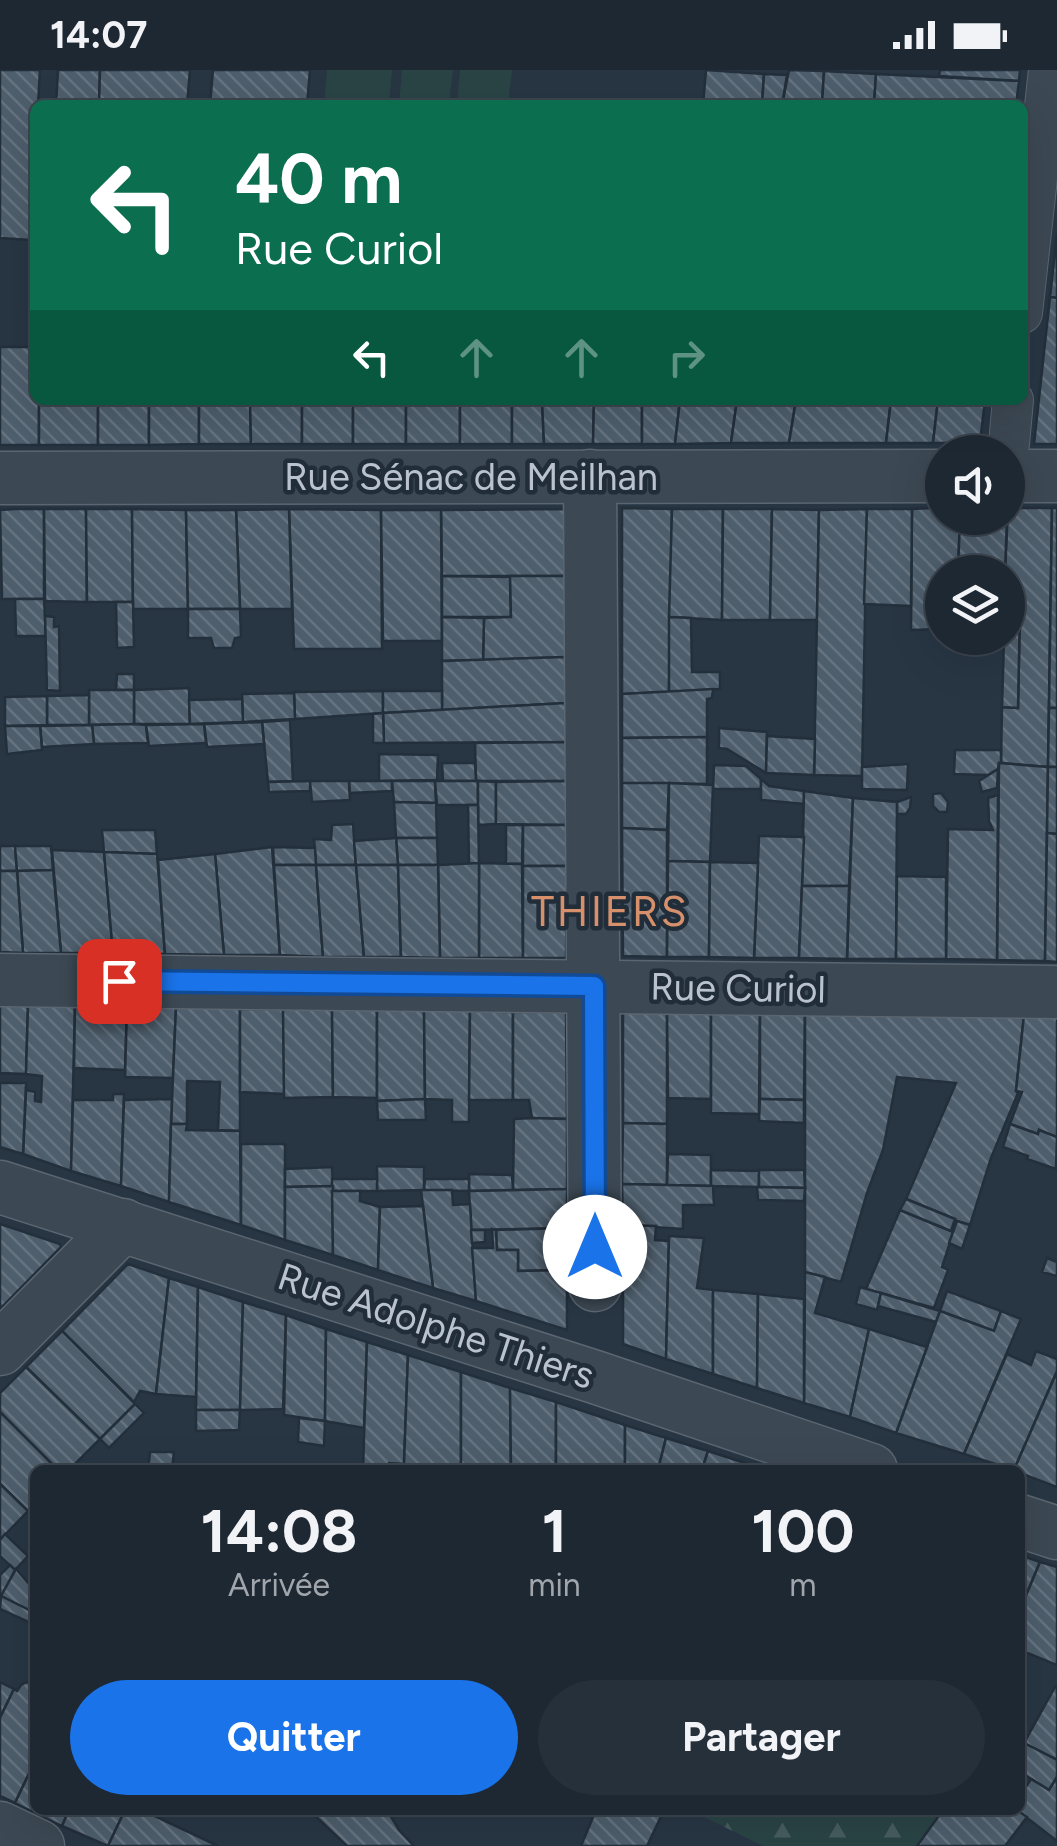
<!DOCTYPE html>
<html lang="fr">
<meta charset="utf-8">
<style>
body{margin:0;font-family:Figtree,sans-serif;background:#26303b;color:#f1f3f6;height:100vh;display:flex;flex-direction:column;font-size:38px;white-space:nowrap}
*{box-sizing:border-box;margin:0}
p{font-size:32px;color:#a1a6ac}
.icon{flex:none;width:55px;height:55px;fill:none;stroke:currentColor;stroke-width:2;stroke-linecap:round;stroke-linejoin:round}
.map{position:relative;flex:1;overflow:hidden}
.sheet{position:absolute;left:30px;top:1395px;width:995px;height:350px;display:flex;flex-direction:column;background:#1e2833;border-radius:15px;box-shadow:0 10px 40px #0002,0 0 0 2px #3c444e}
.sheet>*{flex:none}
.banner{position:absolute;left:30px;top:30px;width:998px;height:305px;border-radius:15px;box-shadow:0 10px 40px #0002,0 0 0 2px #3c444e;background:#0b6e4f;color:#fff;overflow:hidden}
.controls{position:absolute;left:925px;top:365px;display:grid;gap:20px}
.controls a{display:grid;place-items:center;width:100px;height:100px;border-radius:50%;background:#1e2833;box-shadow:0 10px 40px #0002,0 0 0 2px #3c444e;font-size:50px}
.pin{position:absolute;display:grid;place-items:center;width:85px;height:85px;color:#fff;margin:-42px;border-radius:20px;box-shadow:0 5px 15px #0006}
.me{position:absolute;width:110px;margin:-55px;rotate:0deg;stroke-linejoin:round;filter:drop-shadow(0 0 8px #0008)}
.turn{display:flex;align-items:center;gap:35px;height:210px;padding:0 40px;font-size:45px}
.turn .icon{width:130px;height:130px;stroke-width:2.5}
.turn b{display:block;font-size:70px;line-height:85px}
.lanes{display:flex;align-items:center;height:95px;padding:0 40px;background:#0003;justify-content:center;gap:50px;direction:ltr}
.lanes .off{opacity:.35}
.eta{display:flex;justify-content:space-evenly;align-items:center;height:170px;text-align:center}
.eta b{font-size:60px;font-weight:700;line-height:70px}
.button{display:flex;gap:20px;margin-top:auto;padding:20px 40px}
.button a{flex:1;height:115px;border-radius:60px;background:#1a73e8;color:#fff;font-size:40px;font-weight:700;line-height:115px;text-align:center}
.button a+a{background:#26303b;color:#f1f3f6}
.status{display:flex;justify-content:space-between;align-items:center;height:70px;padding:0 50px;background:#1e2833;direction:ltr}
.status svg{height:28px;fill:currentColor}
.map>svg:first-child{display:block}
.grass{fill:#2a4445}
.forest{fill:url(#forest-firs)}
.building{fill:url(#building-back-hatch);stroke:#232f3b;stroke-width:2.5}
.lines{fill:none;stroke-linecap:round;stroke-linejoin:round}
.pedestrian-casing{stroke:#5b6671;stroke-width:42}
.minor-casing{stroke:#5b6671;stroke-width:55}
.pedestrian{stroke:#3c4853;stroke-width:40}
.minor{stroke:#3c4853;stroke-width:52}
.route-casing{stroke:#114b97;stroke-width:25}
.route{stroke:#1a73e8;stroke-width:18}
.labels{text-anchor:middle;dominant-baseline:central;stroke-width:9;stroke-linejoin:round;paint-order:stroke}
.street-label{font-size:38px;fill:#bac3cd;stroke:#212d39}
.quarter-label{font-size:42px;letter-spacing:2.5px;fill:#d6906b;stroke:#212d39}
</style>
<div class="status"><b>14:07</b><svg viewBox="0 0 49 12"><path d="M0 12V9h3v3zM5 12V6h3v6zM10 12V3h3v9zM15 12V0h3v12zM26 1h20v11H26zM47 4h2v5h-2z"/></svg></div>
<div class="map">
<svg width="1057" height="1776" viewBox="0 0 1057 1776">
<defs>
<pattern id="forest-firs" width="22" height="20" patternUnits="userSpaceOnUse" patternTransform="scale(2.5)"><rect width="22" height="20" fill="#2a4445"/><path d="M5 1l3.5 6h-7zM16 11l3.5 6h-7z" fill="#475d5f"/></pattern>
<pattern id="building-back-hatch" width="6" height="6" patternUnits="userSpaceOnUse" patternTransform="scale(2.5)"><rect width="6" height="6" fill="#4e5e6c"/><path d="M-1 5l2 2M0 0l6 6M5-1l2 2" fill="none" stroke="#657380"/></pattern>
</defs>
<rect width="100%" height="100%" fill="#283644"/>
<g class="grass">
<path d="M327,0H392L389,35H324Z"/>
<path d="M402,0H453L449,35H399Z"/>
<path d="M460,0H512L508,35H457Z"/>
</g>
<path class="forest" d="M690,1740H943L917,1776H763Z"/>
<g class="building">
<path d="M0,0H40L38,35H35V86L30,170L0,168Z"/>
<path d="M58,0H100L99,35H56Z"/>
<path d="M100,0H190L187,35H99Z"/>
<path d="M213,0H310L307,35H210Z"/>
<path d="M706,0L764,4L762,35H703Z"/>
<path d="M789,0L824,1L822,35H782Z"/>
<path d="M940,0H1020L1019,11L939,6Z"/>
<path d="M824,1L876,4L874,35H822Z"/>
<path d="M764,4L787,5L782,35H762Z"/>
<path d="M876,4L1019,11L1016,35H874Z"/>
<path d="M1057,164V228L1050,227Z"/>
<path d="M1050,227L1057,228V374H1034Z"/>
<path d="M0,277H35V330H39V375H0Z"/>
<rect x="39" y="330" width="59" height="45"/>
<rect x="98" y="330" width="51" height="45"/>
<path d="M149,330H199V374L149,375Z"/>
<path d="M199,330H250L251,374H199Z"/>
<path d="M250,330H302V374H251Z"/>
<rect x="302" y="330" width="51" height="44"/>
<rect x="353" y="330" width="53" height="44"/>
<rect x="406" y="330" width="54" height="44"/>
<rect x="460" y="330" width="52" height="44"/>
<path d="M512,330H542L544,374H512Z"/>
<path d="M542,330H594L593,374H544Z"/>
<path d="M594,330H642V374H593Z"/>
<path d="M642,330H680L675,374H642Z"/>
<path d="M680,330H737L731,373L675,374Z"/>
<path d="M737,330H796L789,373H731Z"/>
<path d="M796,330H891L886,373H789Z"/>
<path d="M891,330H938L933,373H886Z"/>
<path d="M938,330H985L980,373H933Z"/>
<path d="M622,438L672,439L669,622L622,624Z"/>
<path d="M931,438H942V448H960L958,502H942V559L911,560L912,439Z"/>
<path d="M1008,438H1052L1048,697L1001,693L1002,637L1018,638L1020,537L1008,536V502H1005Z"/>
<path d="M1052,438H1057V638H1049Z"/>
<path d="M15,439H44V529H2L0,440Z"/>
<path d="M44,439H86L87,532L45,531Z"/>
<path d="M86,439H132L133,532H87Z"/>
<path d="M132,439L186,440L188,539H133Z"/>
<path d="M289,439L381,440L382,579H294Z"/>
<path d="M289,439L292,539H240L236,440Z"/>
<path d="M567,439V506H442L441,440Z"/>
<path d="M672,439H723L722,550L669,547Z"/>
<path d="M723,439H772L770,550H722Z"/>
<path d="M772,439L819,440L817,550H770Z"/>
<path d="M867,439L862,706L814,705L819,440Z"/>
<path d="M867,439H912L911,536L864,534Z"/>
<path d="M186,440H236L240,539H188Z"/>
<path d="M381,440H441L442,571H383Z"/>
<path d="M960,448H1007L1005,502H958Z"/>
<path d="M442,506L510,507L511,547H442Z"/>
<path d="M510,506H567L566,587L483,590L484,548L511,547Z"/>
<path d="M15,529H44L46,566H16Z"/>
<path d="M116,532H133L134,577L117,578Z"/>
<path d="M1008,536L1020,537L1018,638L1002,637L1004,568H1008Z"/>
<path d="M188,539H240L241,567L235,568L232,578H214L211,568H188Z"/>
<path d="M45,546L54,547V557L59,556L60,621L47,620Z"/>
<path d="M442,547L484,548L483,590L442,591Z"/>
<path d="M669,547L691,548L692,602H720V619L669,622Z"/>
<path d="M566,587V633L442,640V591Z"/>
<path d="M117,604H134V620H116Z"/>
<path d="M189,618L190,654H134V620Z"/>
<path d="M713,619L712,628L707,629V667L622,668V624Z"/>
<path d="M89,620H134V654L89,655Z"/>
<path d="M383,621V643L295,649L294,622Z"/>
<path d="M383,621H442V640L383,643Z"/>
<path d="M294,623L295,649L243,652L242,624Z"/>
<path d="M89,625V655H47V626Z"/>
<path d="M47,626V655L5,656V627Z"/>
<path d="M242,629L243,652L190,654L189,630Z"/>
<path d="M566,633L567,672L384,673L383,643Z"/>
<path d="M1049,638H1057V697H1048Z"/>
<path d="M383,643L384,673H373V644Z"/>
<path d="M290,650L293,711L268,712L262,652Z"/>
<path d="M262,652L264,674L207,677L204,654Z"/>
<path d="M134,654L146,655L148,673L94,674L92,655Z"/>
<path d="M204,654L206,673L149,676L146,655Z"/>
<path d="M92,655L94,674L42,677L40,656Z"/>
<path d="M5,656H40L42,680L7,684Z"/>
<path d="M719,658L767,662L766,703L727,679L719,678Z"/>
<path d="M767,666L815,669L814,705L766,703Z"/>
<path d="M707,667V714L622,713V668Z"/>
<path d="M567,672V711H476L475,673Z"/>
<path d="M955,680H1001V693H999L998,699L988,705L954,704Z"/>
<path d="M379,684L438,685L437,710L379,711Z"/>
<path d="M442,693H475L476,711H443Z"/>
<path d="M999,693L1048,697L1045,891L997,890Z"/>
<path d="M908,694L907,720L862,719V697Z"/>
<path d="M714,695L746,696L761,709V719H713Z"/>
<path d="M1048,697H1057V764L1047,763Z"/>
<path d="M998,699L997,718L982,722L979,711Z"/>
<path d="M761,709L769,716L804,721V734L761,730Z"/>
<path d="M310,711V721L269,722L268,712Z"/>
<path d="M310,711H349L350,730L312,732Z"/>
<path d="M349,711H392V721L350,723Z"/>
<path d="M392,711H435L436,733L394,732Z"/>
<path d="M435,711H478V735H437Z"/>
<path d="M478,711L496,712V754L478,755Z"/>
<path d="M567,711L566,755L496,754V712Z"/>
<path d="M622,713H669L667,760L622,758Z"/>
<path d="M669,713L713,715L710,792L668,791Z"/>
<path d="M804,721L853,728L849,816H802Z"/>
<path d="M941,723L948,732L947,742H939L933,736V724Z"/>
<path d="M998,725L997,890L946,889L948,759L993,760L989,751L988,728Z"/>
<path d="M911,727L910,738L906,744H897V732Z"/>
<path d="M853,728L897,732L896,889H847Z"/>
<path d="M394,732L436,733L437,768H396Z"/>
<path d="M468,735H478L479,793L469,794Z"/>
<path d="M353,754L356,795H316L314,769L331,770L332,755Z"/>
<path d="M506,755H523L522,794H506Z"/>
<path d="M523,755H566L567,796H523Z"/>
<path d="M622,758L667,760V887L623,886Z"/>
<path d="M102,760H155L157,784L104,782Z"/>
<path d="M1047,763L1057,764V892L1045,891Z"/>
<path d="M759,766L804,767L799,888H754Z"/>
<path d="M396,768H437L438,795H398Z"/>
<path d="M396,768L398,795H356L354,771Z"/>
<path d="M0,776H15L17,801H0Z"/>
<path d="M15,776H51L53,800L17,801Z"/>
<path d="M272,777L280,885H224L215,784Z"/>
<path d="M273,777L315,778L316,795H274Z"/>
<path d="M52,780L104,782L113,883H61Z"/>
<path d="M104,782L157,784L165,884L113,883Z"/>
<path d="M215,784L224,885L165,884L158,790Z"/>
<path d="M668,791L710,792L709,887H667Z"/>
<path d="M710,792L758,793L754,888L709,887Z"/>
<path d="M479,793L522,794L523,888H479Z"/>
<path d="M479,793V888H440L438,795Z"/>
<path d="M274,795H316L323,887L280,885Z"/>
<path d="M316,795H356L364,887H323Z"/>
<path d="M356,795H398L401,887H364Z"/>
<path d="M398,795H438L440,888L401,887Z"/>
<path d="M523,796H567L566,888H523Z"/>
<path d="M53,800L61,883H23L17,801Z"/>
<path d="M0,801H17L23,883L0,882Z"/>
<path d="M897,806L946,807V889H896Z"/>
<path d="M802,816H849L847,889L799,888Z"/>
<path d="M0,935L28,936L26,1004L0,1003Z"/>
<path d="M28,936H75L71,1101L23,1084L26,1020L35,1022V1031L41,1032L42,1006L26,1004Z"/>
<path d="M75,936L127,937L125,1000L74,998Z"/>
<path d="M127,937H176L173,1008L125,1007Z"/>
<path d="M176,937L240,939V1061L218,1060L220,1012L187,1011V1054H171Z"/>
<path d="M240,939H283L285,1024L240,1022Z"/>
<path d="M283,939H332L333,1027L284,1028Z"/>
<path d="M332,939L377,940V1028L333,1027Z"/>
<path d="M377,940H424L425,1029L377,1031Z"/>
<path d="M424,940L470,941L469,1052H452V1030L425,1029Z"/>
<path d="M623,940H667V1054L623,1053Z"/>
<path d="M667,940L711,941V1029L668,1028Z"/>
<path d="M470,941L513,942V1030H469Z"/>
<path d="M711,941L760,942L759,1044L711,1043Z"/>
<path d="M513,942H566L567,1049L532,1048L529,1030H513Z"/>
<path d="M760,942L805,943L804,1030L760,1029Z"/>
<path d="M805,943L1024,945L1016,1021L1018,1023L991,1088L970,1155L957,1151L953,1163L942,1197L948,1200L934,1238L866,1219L900,1140L951,1161L955,1149L906,1129L956,1013L897,1007L883,1080L867,1123L841,1212L805,1202Z"/>
<path d="M1024,945H1057V1067L1039,1060L1038,1064L1010,1054L1022,1022L1016,1021Z"/>
<path d="M0,1013H26L23,1084L0,1077Z"/>
<path d="M113,1024H124L121,1116L71,1101L73,1030H113Z"/>
<path d="M172,1029L171,1054L169,1132L121,1116L124,1030Z"/>
<path d="M425,1029L426,1050H378L377,1031Z"/>
<path d="M760,1029L804,1030V1053L759,1051Z"/>
<path d="M532,1048L567,1049V1119L513,1120L514,1049Z"/>
<path d="M623,1053L667,1054V1115L622,1114Z"/>
<path d="M171,1054H187L186,1060L240,1061L241,1155L169,1132Z"/>
<path d="M1010,1054L1038,1064L1039,1060L1057,1067L1056,1099L1027,1089L1028,1086L1003,1077Z"/>
<path d="M241,1074H285V1170L241,1155Z"/>
<path d="M668,1084L711,1085V1116L667,1115Z"/>
<path d="M377,1096L424,1097V1120L377,1121Z"/>
<path d="M332,1097L333,1116L285,1117V1099Z"/>
<path d="M711,1100L759,1101V1117L711,1116Z"/>
<path d="M759,1100H804L805,1118L759,1117Z"/>
<path d="M469,1104L512,1105L513,1120L469,1121Z"/>
<rect x="332" y="1109" width="45" height="12"/>
<path d="M425,1109H469V1121L424,1120Z"/>
<path d="M622,1114L713,1116L714,1135H683V1159L623,1155Z"/>
<path d="M333,1116V1185L285,1170V1117Z"/>
<path d="M757,1117L805,1118L804,1131L758,1130Z"/>
<path d="M567,1119V1158L471,1160L469,1121Z"/>
<path d="M421,1120H452L453,1135L470,1134L476,1231L433,1218Z"/>
<path d="M332,1121H360V1131L380,1137L378,1200L333,1185Z"/>
<path d="M906,1129L955,1149L951,1161L900,1140Z"/>
<path d="M423,1136L433,1218L378,1200L380,1137Z"/>
<path d="M957,1151L970,1155L962,1179L949,1173Z"/>
<path d="M0,1154L60,1174L61,1177L0,1239Z"/>
<path d="M623,1155L656,1156L655,1170L669,1171L666,1289L623,1274Z"/>
<path d="M567,1158V1200L518,1201V1180H497L496,1178V1160Z"/>
<path d="M492,1159L496,1160L497,1180H518V1201L567,1200V1260L476,1231L472,1178H493Z"/>
<path d="M471,1160H485V1172L472,1173Z"/>
<path d="M669,1166L704,1168L697,1218L713,1220V1304L666,1289Z"/>
<path d="M1047,1188L1057,1192V1206L1042,1202Z"/>
<path d="M128,1194L169,1208L156,1324L140,1321L134,1332L62,1261Z"/>
<path d="M805,1202L825,1207L815,1243L869,1259L850,1347L804,1333Z"/>
<path d="M169,1208L198,1217L196,1327L156,1324Z"/>
<path d="M198,1217L243,1232L240,1340H196Z"/>
<path d="M860,1217L881,1223L877,1240L856,1234Z"/>
<path d="M713,1220L758,1224L757,1318L713,1304Z"/>
<path d="M947,1221L1001,1241L994,1261L940,1241Z"/>
<path d="M881,1223L940,1241L936,1252L878,1236Z"/>
<path d="M758,1224L804,1229V1333L757,1318Z"/>
<path d="M243,1232L286,1245L283,1339L240,1340Z"/>
<path d="M940,1241L994,1261L1001,1241L1021,1249L964,1384L896,1363Z"/>
<path d="M286,1245L326,1259L325,1351L284,1345Z"/>
<path d="M326,1259L367,1272L364,1358L325,1351Z"/>
<path d="M869,1259L927,1277L896,1363L850,1347Z"/>
<path d="M62,1261L135,1334L100,1369L26,1297Z"/>
<path d="M367,1272L408,1285L404,1394L389,1393L388,1400H363Z"/>
<path d="M1036,1281L1057,1289V1301L1014,1400L964,1384L1007,1284L1031,1295Z"/>
<path d="M408,1285L461,1302V1397L404,1394Z"/>
<path d="M26,1297L100,1369L69,1400H58L0,1342V1323Z"/>
<path d="M461,1302L510,1318L511,1400H461Z"/>
<path d="M1056,1304L1057,1305V1417L1020,1403V1400H1014Z"/>
<path d="M510,1318L556,1332V1400H511Z"/>
<path d="M556,1332L625,1355V1400H556Z"/>
<path d="M135,1334L144,1343L109,1378L100,1369Z"/>
<path d="M196,1340H240L239,1360L196,1361Z"/>
<path d="M0,1342L58,1400H35V1434L28,1441L0,1414Z"/>
<path d="M299,1348L325,1351L324,1376L298,1372Z"/>
<path d="M625,1355L666,1368L658,1400H625Z"/>
<path d="M666,1368L708,1381L702,1400H658Z"/>
<path d="M708,1381L748,1394L746,1400H702Z"/>
<path d="M150,1382H174L172,1400H148Z"/>
<path d="M0,1414L28,1441L0,1470Z"/>
<path d="M5,1464L28,1486L15,1500L0,1486V1470Z"/>
<path d="M1020,1485L1040,1492L1020,1540Z"/>
<path d="M1040,1492L1057,1497V1595L1020,1580V1540Z"/>
<path d="M10,1495L15,1500L0,1530V1505Z"/>
<path d="M16,1499L35,1521V1543L1,1526Z"/>
<path d="M1,1526L35,1543V1555L0,1539Z"/>
<path d="M0,1612L14,1619L0,1648Z"/>
<path d="M27,1612L35,1615V1691L15,1733L0,1726V1648L14,1619L17,1621L21,1615Z"/>
<path d="M1055,1617H1057V1690L1024,1673Z"/>
<path d="M1024,1673L1057,1690V1707L1049,1720L1020,1702V1680Z"/>
<path d="M35,1691V1740H69L62,1756L15,1733Z"/>
<path d="M1057,1707V1771L1017,1740H1020V1726L1031,1709L1049,1720Z"/>
<path d="M69,1740H125L108,1776L62,1756Z"/>
<path d="M125,1740H142L218,1776H108Z"/>
<path d="M309,1740H391L390,1745L399,1760L414,1776H347Z"/>
<path d="M596,1740H664L647,1776H581Z"/>
<path d="M943,1740H1017L1027,1747L1005,1776H917Z"/>
</g>
<g class="lines">
<defs>
<g id="pedestrian">
<path d="M1022,243L1049,0"/>
<path d="M1008,384L1013,330"/>
</g>
<g id="minor">
<path d="M590,406L595,1215"/>
<path d="M1008,406H1057"/>
<path d="M0,408L942,406"/>
<path d="M0,910L1057,922"/>
<path d="M0,1117L595,1307L871,1400"/>
<path d="M0,1279L123,1155"/>
<path d="M1020,1451L1057,1463"/>
<path d="M0,1758L38,1776"/>
</g>
</defs>
<use href="#pedestrian" class="pedestrian-casing"/>
<use href="#minor" class="minor-casing"/>
<use href="#pedestrian" class="pedestrian"/>
<use href="#minor" class="minor"/>
</g>
<g class="lines">
<defs>
<path id="route" d="M119,911L594,916L595,1177"/>
</defs>
<use href="#route" class="route-casing"/>
<use href="#route" class="route"/>
</g>
<g class="labels">
<g class="street-label">
<text x="471" y="407">Rue Sénac de Meilhan</text>
<text transform="translate(738 918) rotate(1)">Rue Curiol</text>
<text transform="translate(436 1256) rotate(18)">Rue Adolphe Thiers</text>
</g>
<g class="quarter-label">
<text x="610" y="841">THIERS</text>
</g>
</g>
</svg>
<div class="controls">
<a><svg class="icon" aria-label="sound" viewBox="0 0 24 24"><path d="M4 9h4l5-4v14l-5-4H4zM17 9q2 3 0 6"/></svg></a>
<a><svg class="icon" aria-label="layers" viewBox="0 0 24 24"><path d="M12 4l9 5-9 5-9-5zM3 14l9 5 9-5"/></svg></a>
</div>
<div class="pin" style="left:119px;top:911px;background:#d93025"><svg class="icon" aria-label="arrive" viewBox="0 0 24 24"><path d="M6 21V4h12l-3 4 3 4H6"/></svg></div>
<svg class="me" style="left:595px;top:1177px" viewBox="-20 -20 40 40"><circle r="19" fill="#fff"/><path d="M0-13L10 11 0 6-10 11z" fill="#1a73e8"/></svg>
<div class="banner">
<div class="turn"><svg class="icon" aria-label="left" viewBox="0 0 24 24"><path d="M17 20v-9H6M10 6l-5 5 5 5"/></svg><div><b>40 m</b>Rue Curiol</div></div>
<div class="lanes"><svg class="icon" aria-label="left" viewBox="0 0 24 24"><path d="M17 20v-9H6M10 6l-5 5 5 5"/></svg><svg class="icon off" aria-label="ahead" viewBox="0 0 24 24"><path d="M12 20V5M6 11l6-6 6 6"/></svg><svg class="icon off" aria-label="ahead" viewBox="0 0 24 24"><path d="M12 20V5M6 11l6-6 6 6"/></svg><svg class="icon off" aria-label="right" viewBox="0 0 24 24"><path d="M7 20v-9h11M14 6l5 5-5 5"/></svg></div>
</div>
<section class="sheet">
<div class="eta">
<div><b>14:08</b><p>Arrivée</p></div>
<div><b>1</b><p>min</p></div>
<div><b>100</b><p>m</p></div>
</div>
<div class="button"><a>Quitter</a><a>Partager</a></div>
</section>
</div>
